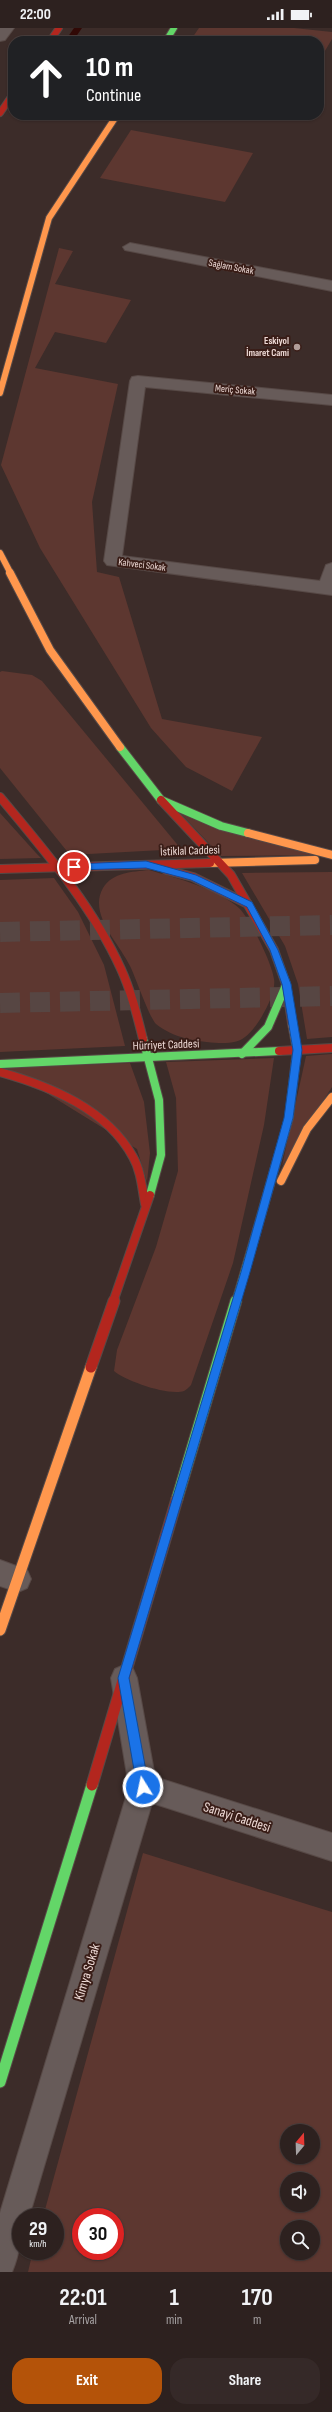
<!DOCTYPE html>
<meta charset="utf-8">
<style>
body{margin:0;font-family:"Sofia Sans Condensed",sans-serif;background:#352928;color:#f1f3f6;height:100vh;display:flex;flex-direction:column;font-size:15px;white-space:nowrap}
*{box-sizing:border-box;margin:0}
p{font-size:13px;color:#a7a3a4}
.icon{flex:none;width:22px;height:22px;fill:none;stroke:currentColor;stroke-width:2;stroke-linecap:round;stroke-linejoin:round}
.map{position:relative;height:2244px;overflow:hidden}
.details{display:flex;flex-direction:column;background:#2d211f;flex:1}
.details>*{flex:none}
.guide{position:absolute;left:8px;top:8px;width:316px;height:84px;border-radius:16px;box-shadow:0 1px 3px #0004,0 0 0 1px #483e3d;background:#202124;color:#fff;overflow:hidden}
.needle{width:26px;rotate:19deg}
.controls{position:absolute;left:280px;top:2096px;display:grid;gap:8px}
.controls a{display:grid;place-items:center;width:40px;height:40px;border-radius:50%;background:#2d211f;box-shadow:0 1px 3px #0004,0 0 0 1px #483e3d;font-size:20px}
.speed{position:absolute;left:12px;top:2180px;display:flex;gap:8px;font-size:20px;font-weight:700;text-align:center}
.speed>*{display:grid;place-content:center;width:52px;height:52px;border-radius:50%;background:#2d211f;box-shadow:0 1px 3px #0004,0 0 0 1px #483e3d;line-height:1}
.speed small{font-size:10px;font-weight:400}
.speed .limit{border:6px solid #d22;background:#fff;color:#111}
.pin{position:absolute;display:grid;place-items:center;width:34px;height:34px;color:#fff;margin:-17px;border:2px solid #fff;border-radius:50%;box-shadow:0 1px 4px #0007}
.me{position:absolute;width:44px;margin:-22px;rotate:350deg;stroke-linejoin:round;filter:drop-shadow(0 0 3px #0008)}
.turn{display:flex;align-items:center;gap:14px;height:84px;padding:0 12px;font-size:18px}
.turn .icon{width:52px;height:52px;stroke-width:2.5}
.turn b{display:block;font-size:28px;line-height:34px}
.eta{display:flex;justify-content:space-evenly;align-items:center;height:68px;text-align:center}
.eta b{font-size:24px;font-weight:700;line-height:28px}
.button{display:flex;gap:8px;margin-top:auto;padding:8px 12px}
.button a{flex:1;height:46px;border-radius:16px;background:#b45309;color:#fff;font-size:16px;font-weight:700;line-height:46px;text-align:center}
.button a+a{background:#352928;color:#f1f3f6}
.status{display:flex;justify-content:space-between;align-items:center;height:28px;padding:0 20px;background:#2d211f;direction:ltr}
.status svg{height:11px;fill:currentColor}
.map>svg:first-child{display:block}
.green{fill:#5d3730;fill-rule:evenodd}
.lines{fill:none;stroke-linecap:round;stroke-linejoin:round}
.stream{fill:#310906;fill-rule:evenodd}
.highway-tunnel{stroke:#574643;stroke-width:20;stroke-dasharray:20 10;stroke-linecap:butt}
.street-casing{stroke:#574946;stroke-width:2}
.fast-far2-casing{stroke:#574946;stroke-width:8}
.fast-far1-casing{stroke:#574946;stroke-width:10}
.fast-casing{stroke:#574946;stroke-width:13}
.slow-far2-casing{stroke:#574946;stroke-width:8}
.slow-far1-casing{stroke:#574946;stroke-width:10}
.slow-casing{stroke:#574946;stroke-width:13}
.jam-far2-casing{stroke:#574946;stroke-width:8}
.jam-far1-casing{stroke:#574946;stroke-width:10}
.jam-casing{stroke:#574946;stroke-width:13}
.street{fill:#675b59;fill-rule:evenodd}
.fast-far2{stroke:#63d668;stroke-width:6}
.fast-far1{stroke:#63d668;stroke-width:8}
.fast{stroke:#63d668;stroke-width:11}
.slow-far2{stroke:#ff974d;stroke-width:6}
.slow-far1{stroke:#ff974d;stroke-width:8}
.slow{stroke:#ff974d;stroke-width:11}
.jam-far2{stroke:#b3261e;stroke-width:6}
.jam-far1{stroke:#b3261e;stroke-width:8}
.jam{stroke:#b3261e;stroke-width:11}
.route{fill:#1a73e8;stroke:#114b97}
.poi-dot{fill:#b09d99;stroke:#391d17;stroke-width:1.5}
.labels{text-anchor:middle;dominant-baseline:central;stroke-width:4;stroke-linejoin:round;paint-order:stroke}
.far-street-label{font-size:10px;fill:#eedad6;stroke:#391d17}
.far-poi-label{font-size:10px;font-weight:bold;fill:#eedad6;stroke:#391d17;text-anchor:end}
.street-label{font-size:12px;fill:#eedad6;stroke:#391d17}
.near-street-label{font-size:14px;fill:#eedad6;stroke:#391d17}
</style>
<div class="status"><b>22:00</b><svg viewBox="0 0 49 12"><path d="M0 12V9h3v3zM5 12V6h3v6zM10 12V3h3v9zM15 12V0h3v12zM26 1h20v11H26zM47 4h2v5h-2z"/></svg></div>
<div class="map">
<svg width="332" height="2244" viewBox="0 0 332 2244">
<rect width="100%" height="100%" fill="#3c2c29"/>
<g class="green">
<path d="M199,0H294L332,4V11L319,33V13H190Z"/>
<path d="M131,102L253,125L225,174L100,150Z"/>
<path d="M59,220L73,223L55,256L131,272L106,315L55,304L35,340L118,356L92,474L97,544L119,549L162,691L262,709L232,763L186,739L151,700L40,520L1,437Z"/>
<path d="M2,643L32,647L42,653L181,821L70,827L0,740V644Z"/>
<path d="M179,784L315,827L221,828Z"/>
<path d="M0,785L36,825L41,830L0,831Z"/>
<path d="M149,842C176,850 219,861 240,881C251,893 272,935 274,951C277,966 257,1001 245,1009C238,1015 228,1015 219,1015C198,1014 173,1010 156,996C149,989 136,950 130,938C119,915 88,886 103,860C113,844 132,844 149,842Z"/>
<path d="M332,844V1009L307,1011L298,956L285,918L242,845Z"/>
<path d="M54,850L78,884L104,937L125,1018L0,1024V852Z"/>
<path d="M332,1026V1059L282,1138L306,1028Z"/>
<path d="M274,1030L264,1097L233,1235L191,1357C189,1359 186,1362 184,1363C168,1368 126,1353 114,1343L117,1322L156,1219L178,1143L176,1070L166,1034Z"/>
<path d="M130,1035L144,1074L150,1125L147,1154L137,1121L6,1040Z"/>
<path d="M143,1825L332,1884V2244H28L33,2223H55V2189H43ZM287,2103H313V2129H287ZM287,2151H313V2177H287ZM81,2189H115V2223H81ZM287,2199H313V2225H287Z"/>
</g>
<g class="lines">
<path class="stream" d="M74,0H82L73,13H65Z"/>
<g class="highway-tunnel">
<path d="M0,904L332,897"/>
<path d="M0,975L332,968"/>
</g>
<defs>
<g id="street">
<path d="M0,0H14L5,12L0,13Z"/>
<path d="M130,215L332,253V263L125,222L123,219Z"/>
<path d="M138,348L332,367V377L145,359L122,528L320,553L326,537L332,535V567L107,537L104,533L130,353L132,349Z"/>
<path d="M0,1532L27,1542L31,1551L27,1560L18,1564L0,1558Z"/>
<path d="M124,1637L133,1641L137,1650L155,1749L332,1805V1833L152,1775L29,2189H21C21,2209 20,2225 12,2244H0V2185L129,1759L111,1650L115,1641Z"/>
</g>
<path id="fast-far2" d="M166,13L174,0"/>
<g id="fast-far1">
<path d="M120,719L161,772L221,798L248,805"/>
<path d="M143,1011L159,1072L161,1127L150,1167"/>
<path d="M242,1026L268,999L286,957"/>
<path d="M0,1036L279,1023"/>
<path d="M236,1274L257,1202"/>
</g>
<g id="fast">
<path d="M177,1471L236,1273"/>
<path d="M0,2054L92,1757"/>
</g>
<g id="slow-far2">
<path d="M0,365L49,190L117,87"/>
<path d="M0,525L11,546"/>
</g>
<g id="slow-far1">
<path d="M10,545L50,622L120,719"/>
<path d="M248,805L332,827"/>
<path d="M210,835L315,832"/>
<path d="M281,1153L307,1101L332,1069"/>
<path d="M257,1202L289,1090L297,1022L292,995"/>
</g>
<path id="slow" d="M0,1602L91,1339"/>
<g id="jam-far2">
<path d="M50,13L59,0"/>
<path d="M0,85L13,66"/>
</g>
<g id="jam-far1">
<path d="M0,769C44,822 92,877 121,941C131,963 137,987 143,1011"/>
<path d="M161,772L231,847L274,922L286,956L292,995"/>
<path d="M0,841L210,835"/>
<path d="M166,842L193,849L248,876"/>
<path d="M279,1023L332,1020"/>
<path d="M0,1044C50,1058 107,1081 133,1129C141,1143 142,1160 145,1176"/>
<path d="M113,1274L150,1167"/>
</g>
<g id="jam">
<path d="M91,1339L114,1273"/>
<path d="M92,1757L177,1471"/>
</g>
</defs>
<use href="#street" class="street-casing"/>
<use href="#fast-far2" class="fast-far2-casing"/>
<use href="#fast-far1" class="fast-far1-casing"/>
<use href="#fast" class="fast-casing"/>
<use href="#slow-far2" class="slow-far2-casing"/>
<use href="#slow-far1" class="slow-far1-casing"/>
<use href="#slow" class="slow-casing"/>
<use href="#jam-far2" class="jam-far2-casing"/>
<use href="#jam-far1" class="jam-far1-casing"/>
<use href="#jam" class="jam-casing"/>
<use href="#street" class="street"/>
<use href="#fast-far2" class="fast-far2"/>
<use href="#fast-far1" class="fast-far1"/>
<use href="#fast" class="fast"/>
<use href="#slow-far2" class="slow-far2"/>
<use href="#slow-far1" class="slow-far1"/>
<use href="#slow" class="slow"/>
<use href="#jam-far2" class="jam-far2"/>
<use href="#jam-far1" class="jam-far1"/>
<use href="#jam" class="jam"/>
</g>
<path class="route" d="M146,833L196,847L252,874L278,922L291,956L302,1022L293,1090L250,1244L129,1650L149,1759L143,1765L137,1759L118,1650L241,1244L284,1090L293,1022L282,956L270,922L247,879L191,852L146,840L74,842L70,839L74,836Z"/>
<circle class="poi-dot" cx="297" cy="319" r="4"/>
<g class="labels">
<g class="far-street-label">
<text transform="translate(231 239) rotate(11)">Sağlam Sokak</text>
<text transform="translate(235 362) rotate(5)">Meriç Sokak</text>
<text transform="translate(142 537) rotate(7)">Kahveci Sokak</text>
</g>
<g class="far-poi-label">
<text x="289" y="313">Eskiyol<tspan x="289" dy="12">İmaret Cami</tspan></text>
</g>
<g class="street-label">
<text transform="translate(190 823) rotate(-2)">İstiklal Caddesi</text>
<text transform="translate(166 1017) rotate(-2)">Hürriyet Caddesi</text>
</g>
<g class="near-street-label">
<text transform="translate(237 1789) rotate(18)">Sanayi Caddesi</text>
<text transform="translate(87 1944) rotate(-73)">Kimya Sokak</text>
</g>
</g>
</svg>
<div class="controls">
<a><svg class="needle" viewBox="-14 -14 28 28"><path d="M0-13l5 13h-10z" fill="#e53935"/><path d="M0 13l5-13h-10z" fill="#a7a3a4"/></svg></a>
<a><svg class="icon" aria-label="sound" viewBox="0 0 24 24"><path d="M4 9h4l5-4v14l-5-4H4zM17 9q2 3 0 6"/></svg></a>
<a><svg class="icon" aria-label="search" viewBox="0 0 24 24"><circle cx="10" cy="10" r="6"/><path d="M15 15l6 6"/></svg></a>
</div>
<div class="speed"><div>29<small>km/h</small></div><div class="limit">30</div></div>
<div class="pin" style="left:74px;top:839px;background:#d93025"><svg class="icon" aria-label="arrive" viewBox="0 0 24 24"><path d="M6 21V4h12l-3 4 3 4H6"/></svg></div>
<svg class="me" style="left:143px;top:1759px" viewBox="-20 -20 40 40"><circle r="17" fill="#1a73e8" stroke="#fff" stroke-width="3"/><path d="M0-11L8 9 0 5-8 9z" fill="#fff"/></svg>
<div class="guide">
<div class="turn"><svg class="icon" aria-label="ahead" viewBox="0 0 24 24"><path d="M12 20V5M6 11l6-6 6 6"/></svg><div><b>10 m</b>Continue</div></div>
</div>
</div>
<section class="details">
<div class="eta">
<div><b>22:01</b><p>Arrival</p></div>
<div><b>1</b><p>min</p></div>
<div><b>170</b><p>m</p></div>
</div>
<div class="button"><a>Exit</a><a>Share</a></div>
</section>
